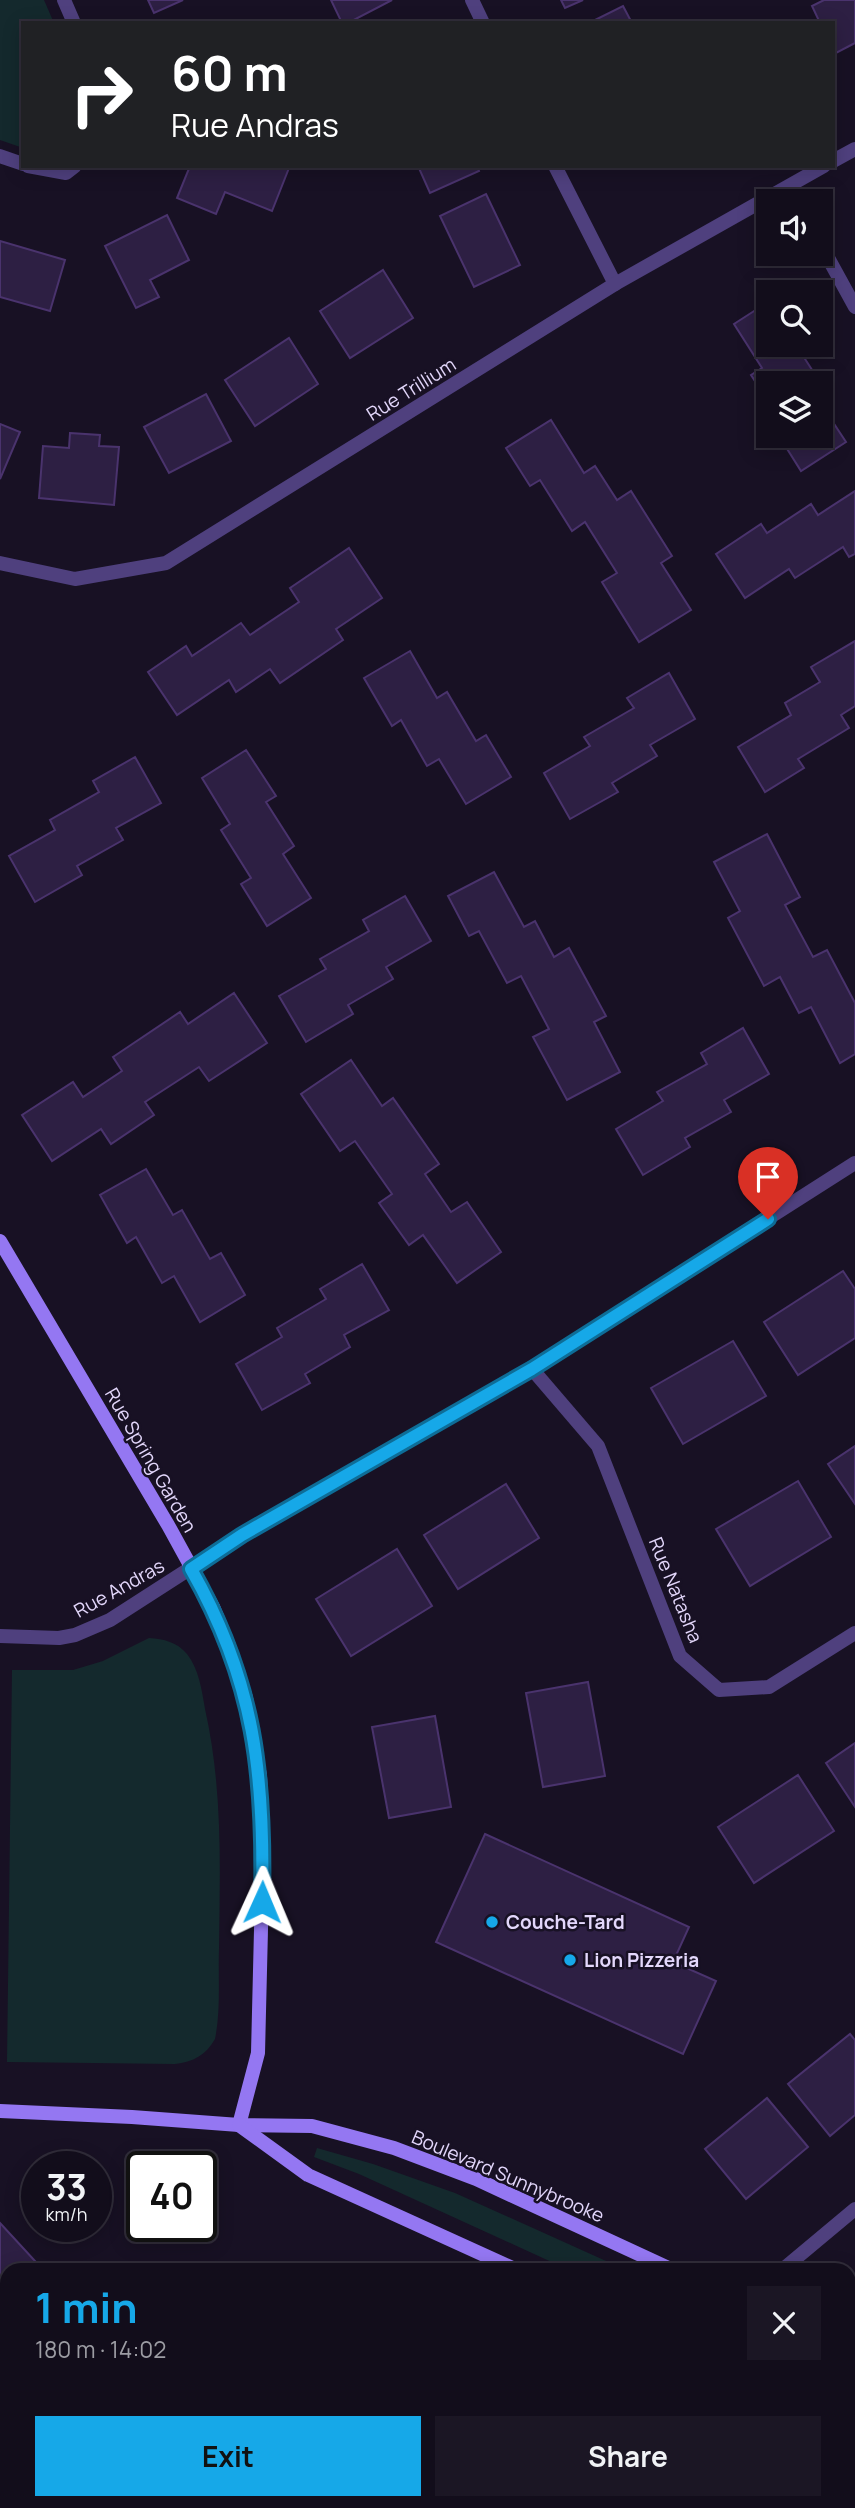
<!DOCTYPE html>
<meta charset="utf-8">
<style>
body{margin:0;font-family:Manrope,sans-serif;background:#1b1624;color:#f1f3f6;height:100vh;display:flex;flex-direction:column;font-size:26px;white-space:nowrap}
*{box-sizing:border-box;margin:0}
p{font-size:23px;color:#9c9ca3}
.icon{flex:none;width:38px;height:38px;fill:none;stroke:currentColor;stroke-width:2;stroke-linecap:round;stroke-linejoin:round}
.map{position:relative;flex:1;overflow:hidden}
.sheet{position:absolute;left:0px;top:2263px;width:856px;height:247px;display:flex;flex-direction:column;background:#120d1b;border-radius:21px 21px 0 0;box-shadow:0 4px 18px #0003,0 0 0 2px #312d3a}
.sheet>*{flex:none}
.guide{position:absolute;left:21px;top:21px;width:814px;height:147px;border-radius:0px;box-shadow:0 4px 18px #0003,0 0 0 2px #312d3a;background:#202124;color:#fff;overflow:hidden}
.tools{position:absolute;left:756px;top:189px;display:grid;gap:14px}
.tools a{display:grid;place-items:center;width:77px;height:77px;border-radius:0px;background:#120d1b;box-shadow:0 4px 18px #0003,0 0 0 2px #312d3a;font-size:35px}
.speed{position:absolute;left:21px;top:2151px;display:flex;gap:14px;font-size:35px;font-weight:700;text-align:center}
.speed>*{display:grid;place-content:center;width:91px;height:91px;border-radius:50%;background:#120d1b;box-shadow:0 4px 18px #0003,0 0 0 2px #312d3a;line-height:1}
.speed small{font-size:18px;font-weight:400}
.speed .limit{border:4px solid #111;border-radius:10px;background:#fff;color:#111}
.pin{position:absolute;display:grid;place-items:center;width:60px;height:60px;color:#fff;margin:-72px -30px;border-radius:50% 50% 50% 0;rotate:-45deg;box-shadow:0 0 7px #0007}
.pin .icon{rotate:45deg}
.me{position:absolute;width:77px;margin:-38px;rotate:1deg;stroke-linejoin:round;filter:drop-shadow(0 0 5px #0008)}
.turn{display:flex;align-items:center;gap:24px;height:147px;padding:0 35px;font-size:32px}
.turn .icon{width:91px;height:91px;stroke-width:2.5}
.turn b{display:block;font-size:49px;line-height:60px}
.round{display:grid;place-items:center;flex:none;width:74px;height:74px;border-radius:0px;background:#1b1624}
.headline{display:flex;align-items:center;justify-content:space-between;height:119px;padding:0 35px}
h1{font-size:42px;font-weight:700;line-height:52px;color:#16a8e8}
.button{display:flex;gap:14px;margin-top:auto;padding:14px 35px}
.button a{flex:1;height:80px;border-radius:0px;background:#16a8e8;color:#111;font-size:28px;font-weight:700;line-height:80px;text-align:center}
.button a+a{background:#1b1624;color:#f1f3f6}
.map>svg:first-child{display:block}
.green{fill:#14292d}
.building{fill:#2d1f43;stroke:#4a336d;stroke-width:2}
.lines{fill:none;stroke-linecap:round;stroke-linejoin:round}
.street{stroke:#4f407e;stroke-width:14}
.secondary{stroke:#9477f2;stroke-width:14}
.route-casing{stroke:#0e6d97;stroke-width:18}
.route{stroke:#16a8e8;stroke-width:12}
.poi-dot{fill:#16a8e8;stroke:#181124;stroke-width:2.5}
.labels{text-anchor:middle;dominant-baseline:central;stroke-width:5;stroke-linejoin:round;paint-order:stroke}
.street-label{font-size:19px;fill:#e3d7fb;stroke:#181124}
.poi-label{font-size:19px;font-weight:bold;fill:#e3d7fb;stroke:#181124;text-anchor:start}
</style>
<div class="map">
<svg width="855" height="2508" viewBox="0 0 855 2508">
<rect width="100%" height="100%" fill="#181124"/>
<g class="green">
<path d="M0,0H44L54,23H23V148L0,140Z"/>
<path d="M149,1638C164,1639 177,1642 187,1654C199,1669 202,1691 205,1709C223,1789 220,1868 219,1949C218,1978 221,2010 215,2039C206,2055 193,2062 175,2064L7,2062L12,1670H73L103,1661Z"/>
<path d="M317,2148L373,2164L455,2193L626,2270H569L359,2174L314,2157Z"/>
</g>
<g class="building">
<path d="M148,0H183L154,13Z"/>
<path d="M331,0H392L348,23H342Z"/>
<path d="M561,0H583L565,8Z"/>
<path d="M824,0H855V43L836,53L833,48V23H820L812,6Z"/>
<path d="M623,6L632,23H589Z"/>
<path d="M190,166H285L289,168L272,211L225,192L216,214L177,198Z"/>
<path d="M418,166H477L479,171L430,193Z"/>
<path d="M486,194L520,265L474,287L440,216Z"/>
<path d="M167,215L189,260L150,280L159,297L136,308L105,246Z"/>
<path d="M0,241L65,260L50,311L0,297Z"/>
<path d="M383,270L413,318L350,358L320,311Z"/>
<path d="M768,302V345H796L825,390L821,393V383H768V401L751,375L762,368L734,324Z"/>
<path d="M289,338L318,384L255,426L225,380Z"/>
<path d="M206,394L231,441L169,473L144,427Z"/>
<path d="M821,404L846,442L801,471L779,436H821Z"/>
<path d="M551,420L584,473L595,466L617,500L631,491L672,556L661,563L691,610L639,642L602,582L617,573L585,522L572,531L540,480L530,486L506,448Z"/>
<path d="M0,424L20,432L0,479Z"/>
<path d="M70,433L100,435L99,446L119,447L114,505L39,498L43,446L69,448Z"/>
<path d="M855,491V554L849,557L843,547L795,578L789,569L745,598L716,554L761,524L767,533L811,504L818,515Z"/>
<path d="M349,548L382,598L336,629L343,640L280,683L270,669L236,692L229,680L177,715L148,672L186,646L192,656L241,623L250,635L299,602L290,588Z"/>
<path d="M855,641V706L841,715L849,728L798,759L804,768L765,792L738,747L791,715L785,703L820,682L811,667Z"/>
<path d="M410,651L437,698L447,692L476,741L486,735L511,777L466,804L439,759L427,766L401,720L392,726L364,678Z"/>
<path d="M669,673L695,719L650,745L657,756L612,783L618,792L570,819L544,773L590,746L584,737L634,708L627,698Z"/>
<path d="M246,750L276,796L266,802L294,846L283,854L311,898L267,926L241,884L251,878L221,830L230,824L202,778Z"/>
<path d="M135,757L161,803L116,828L123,840L77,866L82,875L35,902L9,856L55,830L50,820L99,792L93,781Z"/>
<path d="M767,834L800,897L785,905L813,957L827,950L855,1003V1054L840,1063L811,1007L799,1013L780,977L764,986L728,918L740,911L714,862Z"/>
<path d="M494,872L524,927L535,921L554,957L569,948L606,1016L594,1022L620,1072L567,1100L533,1037L549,1029L521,976L507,983L479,931L469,936L448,896Z"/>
<path d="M405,896L431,941L386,967L393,979L348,1005L353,1014L306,1042L279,996L326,969L320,959L369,931L363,920Z"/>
<path d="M234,993L267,1043L209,1081L199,1067L145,1102L154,1115L111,1144L101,1129L52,1161L22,1115L73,1082L83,1097L122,1071L113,1057L180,1012L188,1024Z"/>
<path d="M743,1028L769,1074L724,1100L731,1112L685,1138L690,1147L643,1175L616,1129L663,1101L657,1092L707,1064L701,1053Z"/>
<path d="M351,1060L382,1106L393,1098L439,1164L425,1174L451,1212L467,1202L501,1252L457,1283L423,1235L409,1245L379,1203L392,1194L355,1141L340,1151L301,1094Z"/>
<path d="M146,1169L173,1215L182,1210L210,1259L221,1253L245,1295L200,1322L174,1276L162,1283L136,1237L127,1243L100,1195Z"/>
<path d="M362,1264L389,1310L344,1335L350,1347L305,1374L310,1383L262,1410L236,1364L282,1337L277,1328L326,1299L320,1289Z"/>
<path d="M843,1271L855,1289V1338L798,1375L764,1322Z"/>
<path d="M733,1341L766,1396L683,1444L651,1388Z"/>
<path d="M855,1446V1504L828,1464Z"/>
<path d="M798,1481L831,1537L750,1586L716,1529Z"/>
<path d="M506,1484L539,1538L458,1589L424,1535Z"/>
<path d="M397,1549L432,1606L351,1656L316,1599Z"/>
<path d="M588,1682L605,1776L543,1787L526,1693Z"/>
<path d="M435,1716L451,1807L389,1818L372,1727Z"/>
<path d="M855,1743V1807L826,1763Z"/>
<path d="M798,1775L834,1831L754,1883L718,1827Z"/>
<path d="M485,1834L689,1927L673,1962L716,1981L683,2054L436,1942Z"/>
<path d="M850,2034L855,2040V2115L830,2136L788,2084Z"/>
<path d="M767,2098L808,2147L746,2199L705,2149Z"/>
<path d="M0,2223L35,2261L26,2270H7V2287L0,2293Z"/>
<path d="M47,2502H69L74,2508H41Z"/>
<path d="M297,2502H365L370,2508H291Z"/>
</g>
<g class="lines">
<g class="street">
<path d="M64,0L74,23"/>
<path d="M472,0L483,23"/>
<path d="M0,156L23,164"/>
<path d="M833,161L855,149"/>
<path d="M28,166L66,173L75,166"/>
<path d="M555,166L615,284"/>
<path d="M789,187L797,201"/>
<path d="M821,245L855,307"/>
<path d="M0,563L75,579L166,563L615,284L824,166"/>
<path d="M532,1369L598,1446L680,1656L719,1690L769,1687L855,1633"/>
<path d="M0,1636L59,1638L75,1635L110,1620L242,1535L532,1369L855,1163"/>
<path d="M782,2270L855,2209"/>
<path d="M574,2508L577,2502"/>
</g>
<g class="secondary">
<path d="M0,1241L168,1525L213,1607L229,1646L246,1698L260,1776L263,1847L258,2053L239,2125"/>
<path d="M0,2111L132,2117L239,2125L312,2126L394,2148L476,2179L673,2270"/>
<path d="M239,2125L308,2175L517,2270"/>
<path d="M849,2350L855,2353"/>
<path d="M849,2418L855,2421"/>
</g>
</g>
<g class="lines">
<defs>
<path id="route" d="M262,1902C265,1776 255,1681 191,1569L242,1535L532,1369L768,1219"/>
</defs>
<use href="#route" class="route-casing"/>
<use href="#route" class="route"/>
</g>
<g class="poi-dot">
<circle cx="492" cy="1922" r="7"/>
<circle cx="570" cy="1960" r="7"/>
</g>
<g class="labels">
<g class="street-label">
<text transform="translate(411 389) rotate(-32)">Rue Trillium</text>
<text transform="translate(151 1460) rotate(60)">Rue Spring Garden</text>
<text transform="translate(119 1588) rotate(-29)">Rue Andras</text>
<text transform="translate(676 1590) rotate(68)">Rue Natasha</text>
<text transform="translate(508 2176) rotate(23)">Boulevard Sunnybrooke</text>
</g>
<g class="poi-label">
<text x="506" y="1922">Couche-Tard</text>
<text x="584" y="1960">Lion Pizzeria</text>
</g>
</g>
</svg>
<div class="tools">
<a><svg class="icon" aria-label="sound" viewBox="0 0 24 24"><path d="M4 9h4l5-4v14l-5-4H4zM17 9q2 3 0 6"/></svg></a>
<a><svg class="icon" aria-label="search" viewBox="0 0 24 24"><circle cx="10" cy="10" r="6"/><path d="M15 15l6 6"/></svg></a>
<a><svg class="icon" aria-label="layers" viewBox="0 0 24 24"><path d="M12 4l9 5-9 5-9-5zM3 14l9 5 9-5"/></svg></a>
</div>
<div class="speed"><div>33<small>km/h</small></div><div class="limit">40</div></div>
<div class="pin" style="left:768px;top:1219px;background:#d93025"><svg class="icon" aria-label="arrive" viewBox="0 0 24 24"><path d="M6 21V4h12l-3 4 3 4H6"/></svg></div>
<svg class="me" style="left:262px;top:1902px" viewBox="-20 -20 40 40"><path d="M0-17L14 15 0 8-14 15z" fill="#16a8e8" stroke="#fff" stroke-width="4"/></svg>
<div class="guide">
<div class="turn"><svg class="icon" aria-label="right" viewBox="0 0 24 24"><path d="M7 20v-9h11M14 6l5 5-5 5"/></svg><div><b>60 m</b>Rue Andras</div></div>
</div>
<section class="sheet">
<div class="headline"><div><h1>1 min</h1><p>180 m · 14:02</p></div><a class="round"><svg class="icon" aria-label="close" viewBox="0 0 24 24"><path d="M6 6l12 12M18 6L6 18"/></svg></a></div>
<div class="button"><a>Exit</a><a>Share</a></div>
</section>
</div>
